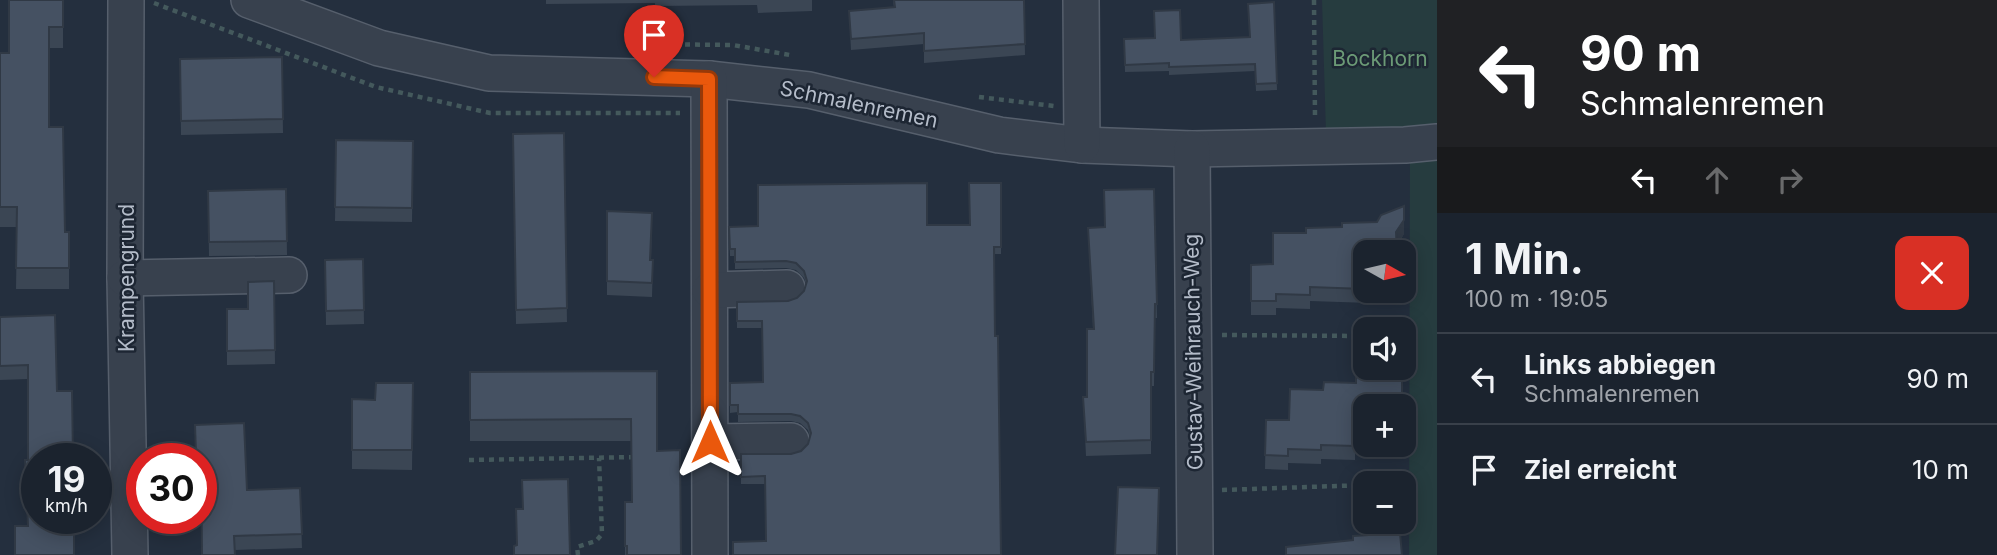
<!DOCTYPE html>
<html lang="de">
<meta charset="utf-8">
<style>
body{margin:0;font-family:Inter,sans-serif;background:#242b36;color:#f1f3f6;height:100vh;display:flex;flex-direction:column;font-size:26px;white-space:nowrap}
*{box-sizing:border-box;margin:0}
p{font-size:23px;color:#a0a4aa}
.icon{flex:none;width:38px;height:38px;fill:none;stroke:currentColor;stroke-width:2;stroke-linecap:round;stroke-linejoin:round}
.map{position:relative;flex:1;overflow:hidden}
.side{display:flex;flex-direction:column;background:#1b232e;width:560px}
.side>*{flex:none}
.hud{background:#202124;color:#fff;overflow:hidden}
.needle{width:46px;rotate:98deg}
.fabs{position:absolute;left:1353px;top:240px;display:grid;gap:14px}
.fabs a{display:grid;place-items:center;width:63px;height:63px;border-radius:14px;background:#1b232e;box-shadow:0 4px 18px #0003,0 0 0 2px #39404a;font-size:35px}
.speed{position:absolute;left:21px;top:443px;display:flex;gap:14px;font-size:35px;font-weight:700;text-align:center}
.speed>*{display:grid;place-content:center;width:91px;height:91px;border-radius:50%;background:#1b232e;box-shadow:0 4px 18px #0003,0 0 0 2px #39404a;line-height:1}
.speed small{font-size:18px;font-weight:400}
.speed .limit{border:10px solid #d22;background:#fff;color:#111}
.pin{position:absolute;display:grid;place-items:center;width:60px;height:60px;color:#fff;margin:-72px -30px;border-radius:50% 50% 50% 0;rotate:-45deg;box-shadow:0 0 7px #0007}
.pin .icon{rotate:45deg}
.me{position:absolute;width:77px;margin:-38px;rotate:0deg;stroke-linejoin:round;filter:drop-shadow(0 0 5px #0008)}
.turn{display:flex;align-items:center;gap:24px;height:147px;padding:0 28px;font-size:32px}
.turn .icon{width:91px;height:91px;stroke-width:2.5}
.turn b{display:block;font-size:49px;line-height:60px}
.lanes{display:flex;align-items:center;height:66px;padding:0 28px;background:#0003;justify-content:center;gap:35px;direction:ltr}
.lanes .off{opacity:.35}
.round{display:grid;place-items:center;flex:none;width:74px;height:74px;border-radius:14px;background:#242b36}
.overview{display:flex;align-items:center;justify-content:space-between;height:119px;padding:0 28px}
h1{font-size:42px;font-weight:700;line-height:52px}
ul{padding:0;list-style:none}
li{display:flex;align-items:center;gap:21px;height:91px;padding:0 28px;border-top:2px solid #39404a}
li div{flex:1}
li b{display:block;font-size:26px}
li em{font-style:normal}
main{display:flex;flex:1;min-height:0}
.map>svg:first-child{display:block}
.green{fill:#263c3f}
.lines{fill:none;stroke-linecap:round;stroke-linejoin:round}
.minor-casing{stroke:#565f6c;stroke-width:38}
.path{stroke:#44595c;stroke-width:4.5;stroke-dasharray:5 5;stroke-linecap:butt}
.minor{stroke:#38414e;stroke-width:35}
.wall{fill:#3b4654}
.shaded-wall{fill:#303945}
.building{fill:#455162;stroke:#303945;stroke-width:2}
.route-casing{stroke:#983908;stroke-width:18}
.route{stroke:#ea580c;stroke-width:12}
.labels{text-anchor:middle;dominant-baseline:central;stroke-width:5;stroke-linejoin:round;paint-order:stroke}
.park-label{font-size:21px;fill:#6b9a76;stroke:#1d2633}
.street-label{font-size:21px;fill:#b4bcc9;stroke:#1d2633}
</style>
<main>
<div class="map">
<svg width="1437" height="555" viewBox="0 0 1437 555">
<rect width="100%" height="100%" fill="#242f3e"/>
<path class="green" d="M1322,0H1437V555H1409L1410,132L1326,134Z"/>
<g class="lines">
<defs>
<g id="minor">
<path d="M126,0L125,278L130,555"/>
<path d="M249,0L379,48L489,73L709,79L809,90L999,135L1082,145L1192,149L1405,145L1437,142"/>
<path d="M1081,0L1082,145"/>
<path d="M709,79L710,555"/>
<path d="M1192,149L1195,555"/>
<path d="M125,278L289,275"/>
<path d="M710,290L787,288"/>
<path d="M710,442L791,441"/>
</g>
</defs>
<use href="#minor" class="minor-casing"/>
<g class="path">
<path d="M1314,0L1315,118"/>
<path d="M154,3L376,87L490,113H680"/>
<path d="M635,44L733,45L790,55"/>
<path d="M979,97L1054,106"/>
<path d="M1222,335L1361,336"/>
<path d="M469,460L637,457"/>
<path d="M1222,490L1365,485"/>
<path d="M578,555L577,547L596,541L602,534L599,458"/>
</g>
<use href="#minor" class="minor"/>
</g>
<g class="wall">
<path d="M63,0V48H49V127L65,232H69V289H16L17,227H0V53H9Z"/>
<path d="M546,0H812V11L758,13L757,5L655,6V3L546,4Z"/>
<path d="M893,0H1024L1025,55L924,63V44L851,50L849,11L894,8Z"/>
<path d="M1274,2L1277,90L1256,91L1255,71L1169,75V71L1125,72L1124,39L1181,40L1249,37Z"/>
<path d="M282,57L283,133L181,135L180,59Z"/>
<path d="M564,133L567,322L516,324L513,134Z"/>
<path d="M336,140L413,141L412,222L335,221Z"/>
<path d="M1001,183V254H994L766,541L765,484H741V454H791L801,451L808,444L810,437L808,430L800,423L791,421L738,422V412L730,413V383L763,382L762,328H737V302L788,301L797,298L804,291L806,284L804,278L796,270L786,268L735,269V256H730L729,227L970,225Z"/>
<path d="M286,189L287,255L209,256L208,191Z"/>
<path d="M1154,189L1157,318H1155L1154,386H1151V454L1086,456L1083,397H1087L1093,329L1088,228L1104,227Z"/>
<path d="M607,211L652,227L651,260H653L652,297L607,295Z"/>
<path d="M1404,234L1397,245L1365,252V290H1400V304L1310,301V309L1276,308V315H1251V265L1273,264Z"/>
<path d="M363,259L364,324L326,325L325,260Z"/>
<path d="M274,281L275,364L227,365V309H248Z"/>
<path d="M55,315L27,526L28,379L0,380V317Z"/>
<path d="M657,371V451L681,555H625V502H632L631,441H470V372Z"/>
<path d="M413,383L412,470L352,469V399L375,400Z"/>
<path d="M1365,406V444H1402L1401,446H1390V453L1355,452V460L1321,459V464L1288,463V470L1265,469L1266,420H1289Z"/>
<path d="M195,425L247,490L300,488L302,548L235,550L201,458H195Z"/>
</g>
<path class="shaded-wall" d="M1404,220V234L1396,246V232Z"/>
<g class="building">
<path d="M9,0H63V27H49V127H63L65,232H69V268H16L17,207H0V53H9Z"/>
<path d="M894,0H1024L1025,44L924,51V33L851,39L849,11L895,7Z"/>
<path d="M1274,2L1277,83L1256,84L1255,64L1169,67V63L1125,65L1124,39L1155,38L1154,11L1180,10L1181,40L1250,37L1248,4Z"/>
<path d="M282,57L283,119L181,121L180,59Z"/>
<path d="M564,133L567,308L516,310L513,134Z"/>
<path d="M336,140L413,141L412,208L335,207Z"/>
<path d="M927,183V225H970L969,183H1001V247H994L995,336H998L1001,555H733V542L766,541L765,476L741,477V454H791L801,451L808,444L811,433L808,423L800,416L791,414H738V405H730V383L763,382L762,321H737V302L788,301L797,298L804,291L807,281L804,271L796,263L786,261L735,262V249H730L729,227L758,226V185Z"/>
<path d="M286,189L287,241L209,242L208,191Z"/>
<path d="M1154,189L1157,304H1155L1154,372H1151V440L1086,442L1083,397H1087V329H1094L1088,228L1105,227L1104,190Z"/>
<path d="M1404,206V220L1396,232L1397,252H1365V289L1310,287V295L1276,294V301H1251V265L1273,264V233H1306V228L1342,227V223L1377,222L1381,215Z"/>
<path d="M607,211L652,213L650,260H653L652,283L607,281Z"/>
<path d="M363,259L364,310L326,311L325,260Z"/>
<path d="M274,281L275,350L227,351V309H248V282Z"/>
<path d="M55,315L57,391H72L73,458H37V518H74V555H15V526H28L25,460H28V365L0,366V317Z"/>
<path d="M657,371V451L680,450L681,555H627V546H625V502H632L631,419L470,420V372Z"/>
<path d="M1356,376L1402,377V406H1365V438H1355V446L1321,445V450L1288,449V456L1265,455L1266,420H1289L1290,389L1323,390L1324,382L1356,383Z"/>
<path d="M376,383H413L412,450H352V399L375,400Z"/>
<path d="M244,423L247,490L300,488L302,534L234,536L235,555H202L201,458H200V455H196L195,425Z"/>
<path d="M568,479L570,555H514V546L517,545L516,509H523L522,480Z"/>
<path d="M1118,487L1159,488L1157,555H1115Z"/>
<path d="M1400,533L1402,555H1286V547L1353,540V536Z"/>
</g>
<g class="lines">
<defs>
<path id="route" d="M654,77L709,79L710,442"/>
</defs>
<use href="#route" class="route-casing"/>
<use href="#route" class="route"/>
</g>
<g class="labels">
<g class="park-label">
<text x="1380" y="58">Bockhorn</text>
</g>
<g class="street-label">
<text transform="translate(859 104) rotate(12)">Schmalenremen</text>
<text transform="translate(126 278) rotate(-90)">Krampengrund</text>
<text transform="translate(1193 352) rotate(-91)">Gustav-Weihrauch-Weg</text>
</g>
</g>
</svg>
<div class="fabs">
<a><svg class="needle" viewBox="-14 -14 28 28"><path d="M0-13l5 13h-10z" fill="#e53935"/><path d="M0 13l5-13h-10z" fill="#a0a4aa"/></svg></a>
<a><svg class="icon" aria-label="sound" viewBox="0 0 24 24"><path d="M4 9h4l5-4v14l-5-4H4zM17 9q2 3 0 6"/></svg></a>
<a>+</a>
<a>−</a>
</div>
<div class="speed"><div>19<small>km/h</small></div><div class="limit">30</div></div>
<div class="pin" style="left:654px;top:77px;background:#d93025"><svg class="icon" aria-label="arrive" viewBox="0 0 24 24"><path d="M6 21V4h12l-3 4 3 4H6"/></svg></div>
<svg class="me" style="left:710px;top:442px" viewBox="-20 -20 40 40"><path d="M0-17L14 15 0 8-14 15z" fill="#ea580c" stroke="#fff" stroke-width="4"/></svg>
</div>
<section class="side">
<div class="hud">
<div class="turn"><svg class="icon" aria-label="left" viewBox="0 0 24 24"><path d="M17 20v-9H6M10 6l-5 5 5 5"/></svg><div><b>90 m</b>Schmalenremen</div></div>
<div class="lanes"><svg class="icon" aria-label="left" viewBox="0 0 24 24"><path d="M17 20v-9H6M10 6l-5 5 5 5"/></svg><svg class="icon off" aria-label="ahead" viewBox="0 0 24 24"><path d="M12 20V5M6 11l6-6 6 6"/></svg><svg class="icon off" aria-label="right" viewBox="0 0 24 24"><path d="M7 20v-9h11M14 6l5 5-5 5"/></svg></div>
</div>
<div class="overview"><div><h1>1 Min.</h1><p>100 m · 19:05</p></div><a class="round" style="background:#d93025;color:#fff"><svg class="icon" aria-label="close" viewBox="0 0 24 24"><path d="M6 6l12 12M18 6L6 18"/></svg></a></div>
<ul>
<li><svg class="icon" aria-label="left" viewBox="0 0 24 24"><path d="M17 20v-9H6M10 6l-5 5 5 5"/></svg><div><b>Links abbiegen</b><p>Schmalenremen</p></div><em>90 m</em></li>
<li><svg class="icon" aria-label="arrive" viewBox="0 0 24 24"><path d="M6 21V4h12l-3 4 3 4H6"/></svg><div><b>Ziel erreicht</b></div><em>10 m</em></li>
</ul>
</section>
</main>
